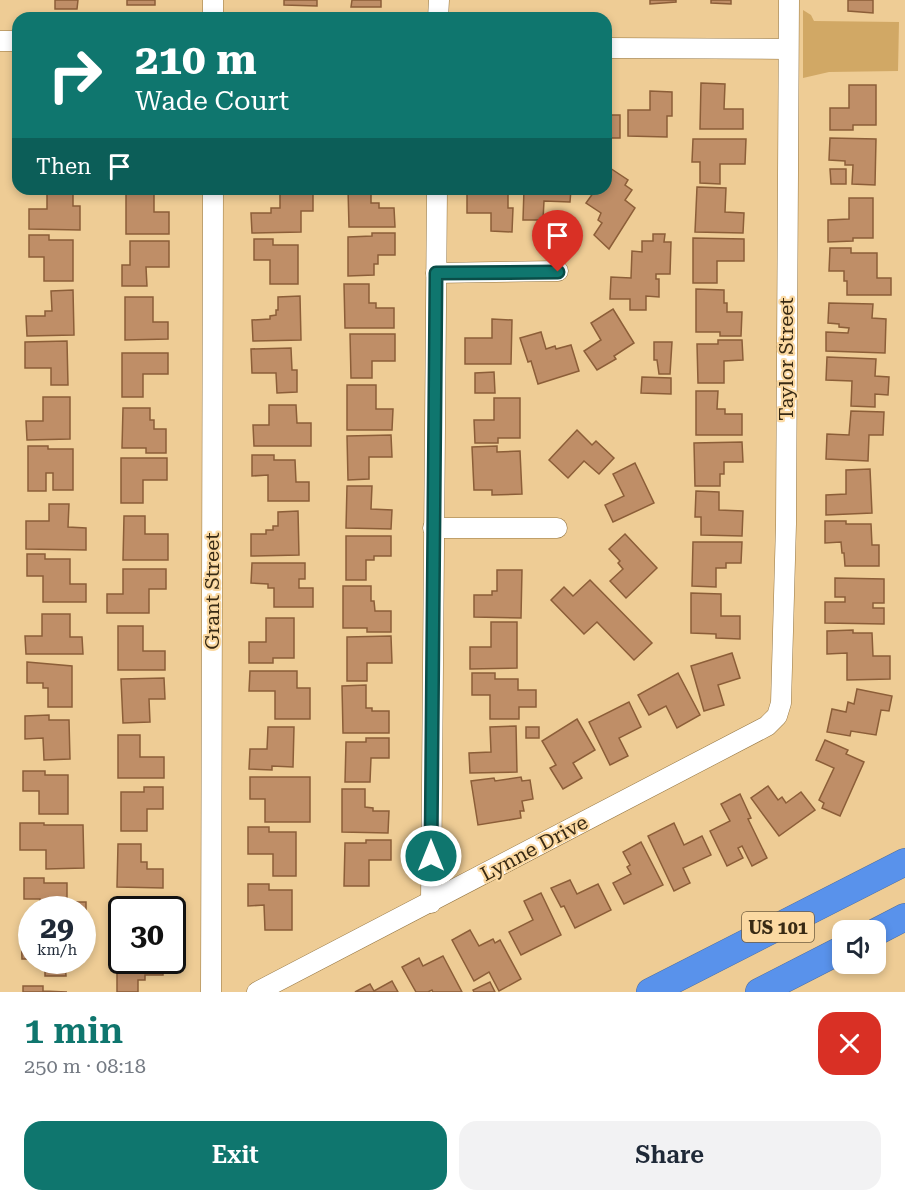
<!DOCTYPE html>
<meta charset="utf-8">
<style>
body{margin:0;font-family:"Roboto Serif",serif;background:#f2f2f3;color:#1f2937;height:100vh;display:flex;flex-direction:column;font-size:22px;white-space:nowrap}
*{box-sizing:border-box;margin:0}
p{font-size:20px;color:#747a83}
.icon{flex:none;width:33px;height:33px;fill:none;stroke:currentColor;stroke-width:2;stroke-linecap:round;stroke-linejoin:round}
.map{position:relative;height:992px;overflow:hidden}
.details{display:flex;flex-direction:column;background:#fff;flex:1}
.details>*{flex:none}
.guide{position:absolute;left:12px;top:12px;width:600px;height:183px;border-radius:18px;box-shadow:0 3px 9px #0003;background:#0f766e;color:#fff;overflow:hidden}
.fabs{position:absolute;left:832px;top:920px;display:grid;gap:12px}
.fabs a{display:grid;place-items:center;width:54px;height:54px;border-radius:12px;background:#fff;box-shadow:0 3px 9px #0003;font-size:30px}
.speed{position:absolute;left:18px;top:896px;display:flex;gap:12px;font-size:30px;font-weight:700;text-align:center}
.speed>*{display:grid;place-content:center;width:78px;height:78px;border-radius:50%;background:#fff;box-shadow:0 3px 9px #0003;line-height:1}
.speed small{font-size:15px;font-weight:400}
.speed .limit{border:3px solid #111;border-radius:9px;background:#fff;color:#111}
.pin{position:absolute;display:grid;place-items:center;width:51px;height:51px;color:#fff;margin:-62px -26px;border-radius:50% 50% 50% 0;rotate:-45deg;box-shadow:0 0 6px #0007}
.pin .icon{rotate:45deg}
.me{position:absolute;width:66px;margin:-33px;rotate:0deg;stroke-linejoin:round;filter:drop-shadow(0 0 4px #0008)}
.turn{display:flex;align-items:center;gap:21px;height:126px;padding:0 24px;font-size:27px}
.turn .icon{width:78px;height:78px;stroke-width:2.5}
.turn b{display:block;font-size:42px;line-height:51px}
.then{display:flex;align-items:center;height:57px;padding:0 24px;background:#0003;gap:12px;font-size:22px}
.round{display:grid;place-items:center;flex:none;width:63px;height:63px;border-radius:18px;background:#f2f2f3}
.overview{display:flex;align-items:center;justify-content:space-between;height:102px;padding:0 24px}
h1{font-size:36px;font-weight:600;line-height:45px;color:#0f766e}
.action{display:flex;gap:12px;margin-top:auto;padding:12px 24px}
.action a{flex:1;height:69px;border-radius:18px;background:#0f766e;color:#fff;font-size:24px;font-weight:600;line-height:69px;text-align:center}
.action a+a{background:#f2f2f3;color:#1f2937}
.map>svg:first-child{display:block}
.green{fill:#d1a865}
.building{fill:#bf8e67;stroke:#8c5e38;stroke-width:1.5}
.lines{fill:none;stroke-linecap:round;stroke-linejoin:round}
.minor-casing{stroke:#947541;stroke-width:21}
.highway-casing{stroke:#4d6ea0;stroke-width:28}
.minor{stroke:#fff;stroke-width:20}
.highway{stroke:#5992eb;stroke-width:27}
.route-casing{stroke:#0a4d48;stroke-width:15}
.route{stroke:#0f766e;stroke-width:10}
.labels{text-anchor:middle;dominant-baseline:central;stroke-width:4.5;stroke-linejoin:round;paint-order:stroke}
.shield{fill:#fbd9a2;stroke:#725e3f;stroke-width:1.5}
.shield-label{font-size:18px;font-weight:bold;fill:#382a14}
.street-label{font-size:20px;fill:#382a14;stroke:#fbd9a2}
</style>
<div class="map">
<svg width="905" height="992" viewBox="0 0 905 992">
<rect width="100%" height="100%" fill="#eecc95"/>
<path class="green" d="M803,10L811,15L814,21L899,22L898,71L829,72L803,78Z"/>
<g class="building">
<path d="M55,0H78L77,9H55Z"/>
<rect x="127" y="0" width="28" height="5"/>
<path d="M284,0H317V6L284,5Z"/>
<path d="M352,0H381V7H351Z"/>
<path d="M650,0H676V2L650,4Z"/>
<path d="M711,0H731V4L711,3Z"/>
<path d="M848,0H873V13L848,11Z"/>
<path d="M701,83L725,84L724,109H743V129H700Z"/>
<path d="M849,85H876V125H853V130H830V108H849Z"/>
<path d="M650,91L672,92V116H667V137L628,136V110H650Z"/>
<rect x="606" y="115" width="14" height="23"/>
<path d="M830,138L876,139L875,185L852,184L853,165H845V161L829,160Z"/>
<path d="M693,139H746L745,164H720V184L700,183V162H692Z"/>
<path d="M610,168L628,180L625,185L632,190L625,200L635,208L609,249L594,235L602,223L598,220L601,213L586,203L596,189H606V175Z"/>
<path d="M830,169H846V184H831Z"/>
<path d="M697,187L726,188L725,212L744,213L743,233L695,232Z"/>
<path d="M47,189H73V206H80V230L29,229V209H47Z"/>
<path d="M126,189H154V212H169V234H126Z"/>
<path d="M280,189H313V211H301V232L252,233L251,213H271V208H280Z"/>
<path d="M348,189H371V203H379V208H394L395,227H349Z"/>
<path d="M467,189H508V208H513L512,232L491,231V213H467Z"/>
<path d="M524,189H571L570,202L544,201L543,220H523Z"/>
<path d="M849,198H873V238H853V241L828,242V220L849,219Z"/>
<path d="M372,233H395V255H378V264H374V275L348,276V237L372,236Z"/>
<path d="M653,234H665L664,242H671L670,274H656V279H659V297L646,296V310H630V299H610L611,277L631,278L632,251L642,252V241H653Z"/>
<path d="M29,235H49V240H73V281H44V257H29Z"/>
<path d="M693,238L744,239V261H717V283H693Z"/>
<path d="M254,239H273V245H298V284H270V260H254Z"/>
<path d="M130,241H169V267H146L147,286H122V265H130Z"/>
<path d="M830,248H851V253H877V278H891V295H847V281H844V271H829Z"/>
<path d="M344,284H369V303H376V308H394V328H345Z"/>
<path d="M696,289L724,290V303H727V312H742L741,336H720V332H696Z"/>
<path d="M73,290L74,335L27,336L26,316H45V311H52L51,291Z"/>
<path d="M300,296L301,340L253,341L252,320L270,319V316L276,315V310H278V297Z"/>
<path d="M125,297H153V322H168V339L125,340Z"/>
<path d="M829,303L873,304L872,318L886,319L885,353L826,351V332L848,333L849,328L839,327V324L828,323Z"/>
<path d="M613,309L634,343L614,356L616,359L597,370L584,351L601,340L591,323Z"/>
<path d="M492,319L512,320L511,364H465V338H492Z"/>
<path d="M541,332L546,349L555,346L556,349L571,345L579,371L538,384L531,361L528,362L520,338Z"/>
<path d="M350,334H395V361H372V378H351Z"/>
<path d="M718,340H742L743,360L724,361V383H698L697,344H718Z"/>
<path d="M67,341L68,385H51V368H25V342Z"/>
<path d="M654,342H672L670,374H659L657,360H654Z"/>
<path d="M291,348L292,370H297V392L277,393L276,373H252L251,349Z"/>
<path d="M122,353H168V374H143V397H122Z"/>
<path d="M827,357L876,359L875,376L889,377L888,395L875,394V407L851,406L852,381L826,380Z"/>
<path d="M494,372L495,393H475V373Z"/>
<path d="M642,377L671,378V394L641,393Z"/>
<path d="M347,385H376V409H393L392,430H347Z"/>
<path d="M696,391H718L717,409H725V414H742V435H696Z"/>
<path d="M43,397H70V439L27,440L26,421H43Z"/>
<path d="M494,398H520V438H498V443H475L474,420H494Z"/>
<path d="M269,405H296L297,423H311V446H254L253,425H269Z"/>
<path d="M123,408H150V420H154V429H166V453H146V448H122Z"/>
<path d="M851,411L884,412L883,435H869L868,461L826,459L827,434L849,435Z"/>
<path d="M577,430L592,445L596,441L614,458L599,474L584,461L568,478L549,460Z"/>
<path d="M391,435L392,457H369V479L348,480L347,436Z"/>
<path d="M742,442L743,462H724V474H720V486H695L694,443Z"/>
<path d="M28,446H48V449H73V490H53V473H46V491H28Z"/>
<path d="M497,446V452L520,451L522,494L492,495V490H474L472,447Z"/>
<path d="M252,455H274V460H295L296,482H309V501H268V475L252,476Z"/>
<path d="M121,458H167V480H143V503H121Z"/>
<path d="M635,463L654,503L613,522L605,505L624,496L613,474Z"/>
<path d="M870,469L872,513L826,515V495L846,494V470Z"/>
<path d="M347,486H372L371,509L392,510L391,529L346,528Z"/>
<path d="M696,491L719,492V510L743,511L742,536L701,535V517H695Z"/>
<path d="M49,504H69L68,527L86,528V550L26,549V521H49Z"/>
<path d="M298,511L299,555L251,556V534H266V530H273V526H278V512Z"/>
<path d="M124,516H145V534H168V560H123Z"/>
<path d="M825,521H846V524H871L872,545H879V566H845L844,553H842L841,542L825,543Z"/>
<path d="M625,534L657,568L626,598L610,581L623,569L618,563L620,561L609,549Z"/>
<path d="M346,536H391V556H374V560H366V580H346Z"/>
<path d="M693,542H742L741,563H726V568H716V587L692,586Z"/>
<path d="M27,554H45V559H70V584H86V602H43V576H27Z"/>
<path d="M252,563H305V579H299V588H313V607H274V588H268V584L251,583Z"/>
<path d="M123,569H166V589H149V613H107V594H123Z"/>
<path d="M497,570H522L521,618L474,617V595H492V591H497Z"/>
<path d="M835,578L884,579V603H873V608H884V624L825,623V602H845V597H835Z"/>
<path d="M590,580L652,643L634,660L597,622L584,634L551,600L564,587L573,596Z"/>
<path d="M343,586H371V601H374L375,611H391V632H367V628H343Z"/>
<path d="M691,593L721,594V616H740V639L716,638V634L691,633Z"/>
<path d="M42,614H70V637H82L83,654H26L25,636H42Z"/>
<path d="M266,618H294V658H273V663H249V642H266Z"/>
<path d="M491,622H517V668L470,669V647H491Z"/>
<path d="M118,626H143V651H165V670H118Z"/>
<path d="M853,630V633H872L873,656H890V679L847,680V653L827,654V631Z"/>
<path d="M391,636L392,663H367V681H347V637Z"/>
<path d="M732,653L740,678L718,685L724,705L704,711L691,666Z"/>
<path d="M27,662L72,666V707H48V688H43V683H27Z"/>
<path d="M250,671H297V688H310V719H275V691H249Z"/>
<path d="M472,673H495V679H518V690H536V707H519V719H490V695H472Z"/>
<path d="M678,673L700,715L677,728L666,706L649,715L638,695Z"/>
<path d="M164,678L165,699H149L150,722L123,723L121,679Z"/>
<path d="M366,685V708H372V711H389V733H343L342,686Z"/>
<path d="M857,689L892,696L889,711L881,710L876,735L851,731L850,736L827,732L832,709L846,712L848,702L854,704Z"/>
<path d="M629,702L641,727L619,738L628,756L610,765L589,722Z"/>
<path d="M49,715V720H69L70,759L44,760L43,738L25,739V716Z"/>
<path d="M577,719L595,750L573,763L582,778L563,789L550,768L556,765L542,741Z"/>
<path d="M516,726L517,772L470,773L469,753L491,752L490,727Z"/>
<path d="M268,727H294L293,767L272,766V770L249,769L250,749H267Z"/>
<rect x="526" y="727" width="13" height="11"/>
<path d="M118,735H140V757H164V778H118Z"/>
<path d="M366,738H389V758H371L370,782H345L346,742H366Z"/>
<path d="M825,740L848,750L846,754L864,762L840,816L822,808L824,803L819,800L834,768L816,760Z"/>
<path d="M23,771H45V775H68V814H39V791H23Z"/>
<path d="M250,777H310V822H265V799H250Z"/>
<path d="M521,777L522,781L530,780L533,799L522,801L524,811H520L521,818L478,825L471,781L494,778L495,781Z"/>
<path d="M768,786L778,800L782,797L786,803L801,792L815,810L779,836L751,798Z"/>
<path d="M144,787H163V809H147V831H121V792H144Z"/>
<path d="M342,789H365V807L373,808V811H389L388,833L342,832Z"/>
<path d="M740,794L751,818L748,819L767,858L752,866L742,846L738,848L743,858L727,866L710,831L730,821L721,804Z"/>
<path d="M20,823H44V825H83L84,868L46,869V850H20Z"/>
<path d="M674,823L684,845L702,836L711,855L683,868L690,883L674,891L648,836Z"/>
<path d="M248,827H269V832H296V876H273V854H248Z"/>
<path d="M366,840H391V860H369V886H344L345,843H366Z"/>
<path d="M641,842L663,885L624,904L613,883L631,874L627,867L630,865L623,852Z"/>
<path d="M118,844H141V862H147V869H163V888L117,887Z"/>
<path d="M24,878H44V883H67V902H86V922H82V909H40V899H24Z"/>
<path d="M570,880L577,894L598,884L611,910L575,928L564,906L561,907L551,888Z"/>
<path d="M248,884H269V890H292V930H265L264,905L248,906Z"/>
<path d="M541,893L561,935L521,955L509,932L533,920L524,901Z"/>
<path d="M118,900H145V909H122V944H118Z"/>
<path d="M470,930L479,946L493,939L495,943L500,940L521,979L499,991L489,972L474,981L452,940Z"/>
<path d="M21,932H32V959H22Z"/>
<path d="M122,953V960H163V975H145V980H138V992H117V954Z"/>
<path d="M443,956L462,992H433L432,990L428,992H416L402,967L419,958L423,966Z"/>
<path d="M45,960H65L66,976H45Z"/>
<path d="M392,981L398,992H355L370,984L374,991Z"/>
<path d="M490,982L495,992H474L473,990Z"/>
<path d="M23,986H43V991L67,992H23Z"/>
</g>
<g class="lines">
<defs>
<g id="minor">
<path d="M213,18V0"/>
<path d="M438,18L439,0"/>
<path d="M0,41H18"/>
<path d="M606,48L788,49"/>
<path d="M436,273L558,271"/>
<path d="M433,528H557"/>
<path d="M431,903L437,189"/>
<path d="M211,992L213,189"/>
<path d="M257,992L767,726L777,716L781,703L786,524L789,0"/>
</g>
<g id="highway">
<path d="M876,932L905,917"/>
<path d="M650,992L905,862"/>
<path d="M759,992L843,949"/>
</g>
</defs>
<use href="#minor" class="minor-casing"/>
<use href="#highway" class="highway-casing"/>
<use href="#minor" class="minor"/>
<use href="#highway" class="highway"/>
</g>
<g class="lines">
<defs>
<path id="route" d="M431,856L436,273L558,272"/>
</defs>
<use href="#route" class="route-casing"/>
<use href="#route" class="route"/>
</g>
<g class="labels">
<rect class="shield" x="742" y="912" width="72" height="30" rx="4.5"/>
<g class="shield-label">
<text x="778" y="927">US 101</text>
</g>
<g class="street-label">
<text transform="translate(786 359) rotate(-90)">Taylor Street</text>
<text transform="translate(212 591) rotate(-90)">Grant Street</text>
<text transform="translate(534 848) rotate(-28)">Lynne Drive</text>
</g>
</g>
</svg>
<div class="fabs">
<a><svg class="icon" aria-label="sound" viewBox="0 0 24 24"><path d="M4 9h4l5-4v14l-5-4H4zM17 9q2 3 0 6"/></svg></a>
</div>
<div class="speed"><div>29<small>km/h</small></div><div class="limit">30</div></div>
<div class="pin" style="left:558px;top:272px;background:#d93025"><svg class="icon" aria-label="arrive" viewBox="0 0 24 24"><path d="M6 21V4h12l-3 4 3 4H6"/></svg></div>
<svg class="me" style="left:431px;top:856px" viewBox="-20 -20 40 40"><circle r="17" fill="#0f766e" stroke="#fff" stroke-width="3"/><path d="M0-11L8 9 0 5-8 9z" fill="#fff"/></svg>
<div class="guide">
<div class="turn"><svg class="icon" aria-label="right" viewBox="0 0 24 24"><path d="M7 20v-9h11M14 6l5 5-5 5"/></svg><div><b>210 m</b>Wade Court</div></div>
<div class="then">Then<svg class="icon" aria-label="arrive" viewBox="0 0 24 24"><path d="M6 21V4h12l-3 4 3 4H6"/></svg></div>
</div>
</div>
<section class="details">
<div class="overview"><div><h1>1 min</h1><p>250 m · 08:18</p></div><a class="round" style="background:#d93025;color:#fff"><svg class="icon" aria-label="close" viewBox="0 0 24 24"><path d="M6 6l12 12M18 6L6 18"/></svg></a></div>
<div class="action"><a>Exit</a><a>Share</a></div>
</section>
